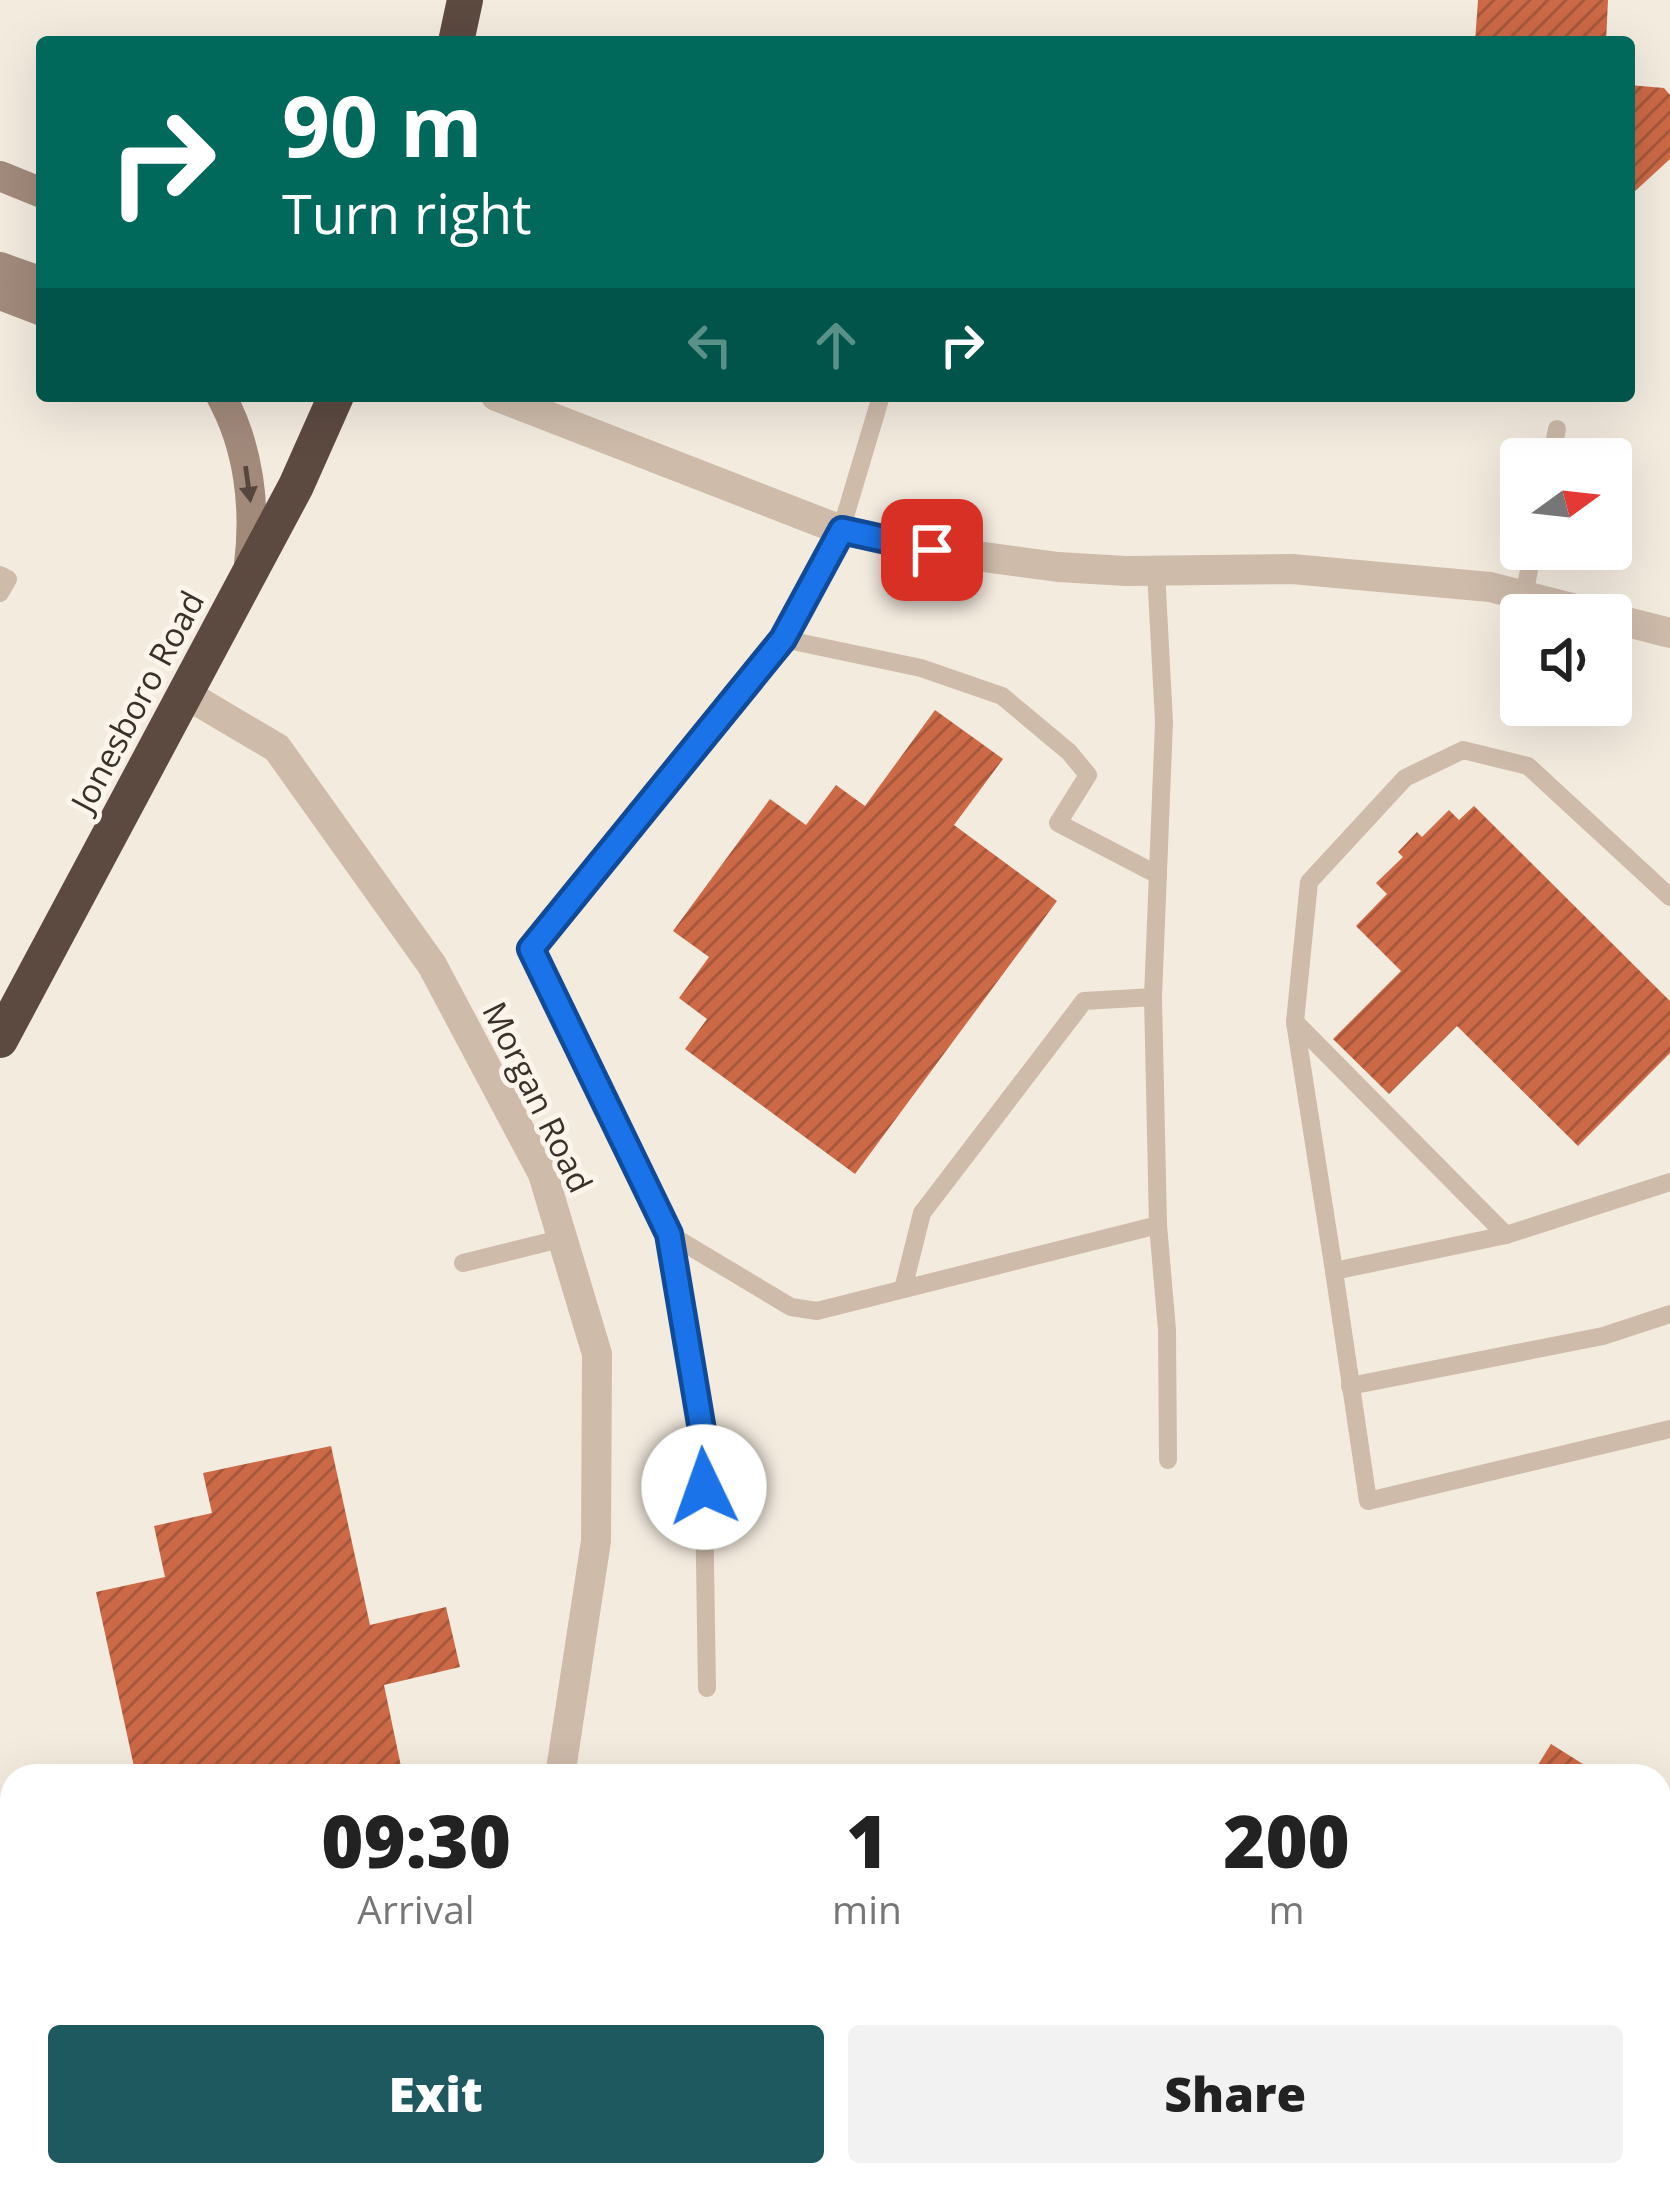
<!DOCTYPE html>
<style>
body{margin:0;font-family:"Open Sans",sans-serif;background:#f2f2f2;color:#222;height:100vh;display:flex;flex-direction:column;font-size:45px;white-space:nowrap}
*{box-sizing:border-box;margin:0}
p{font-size:39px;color:#767676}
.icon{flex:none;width:66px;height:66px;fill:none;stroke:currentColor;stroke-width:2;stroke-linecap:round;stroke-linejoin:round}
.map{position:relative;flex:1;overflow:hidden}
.drawer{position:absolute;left:0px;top:1764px;width:1671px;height:423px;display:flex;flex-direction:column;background:#fff;border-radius:36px 36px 0 0;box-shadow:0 12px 48px #0002}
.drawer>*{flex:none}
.guide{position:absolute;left:36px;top:36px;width:1599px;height:366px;border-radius:12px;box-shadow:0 12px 48px #0002;background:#00695c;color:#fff;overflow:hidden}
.needle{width:78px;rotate:75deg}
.buttons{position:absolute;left:1500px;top:438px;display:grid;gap:24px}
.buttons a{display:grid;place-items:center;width:132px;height:132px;border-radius:12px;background:#fff;box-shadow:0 12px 48px #0002;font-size:60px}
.pin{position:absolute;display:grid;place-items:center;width:102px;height:102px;color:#fff;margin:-51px;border-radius:24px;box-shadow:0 6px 18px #0006}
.me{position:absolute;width:132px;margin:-66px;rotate:357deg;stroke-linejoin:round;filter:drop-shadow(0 0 9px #0008)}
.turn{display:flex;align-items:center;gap:42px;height:252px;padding:0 48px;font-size:54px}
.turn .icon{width:156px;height:156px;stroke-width:2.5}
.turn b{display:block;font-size:84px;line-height:102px}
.lanes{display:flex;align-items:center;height:114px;padding:0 48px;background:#0003;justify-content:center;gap:60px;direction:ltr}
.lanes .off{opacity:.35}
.eta{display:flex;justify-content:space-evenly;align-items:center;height:204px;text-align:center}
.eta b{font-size:72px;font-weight:800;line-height:84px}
.button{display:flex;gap:24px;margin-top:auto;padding:24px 48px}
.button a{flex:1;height:138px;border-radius:12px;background:#1d595f;color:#fff;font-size:48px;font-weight:800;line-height:138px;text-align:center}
.button a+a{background:#f2f2f2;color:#222}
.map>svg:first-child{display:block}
.building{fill:url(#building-hatch)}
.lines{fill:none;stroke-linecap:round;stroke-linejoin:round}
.lane{stroke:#cebbaa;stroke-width:18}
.street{stroke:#cebbaa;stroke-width:30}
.secondary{stroke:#a28a7b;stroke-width:30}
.highway{stroke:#5c4a41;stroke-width:36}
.oneway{fill:#55463e}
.route-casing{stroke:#114b97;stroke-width:30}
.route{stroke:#1a73e8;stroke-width:21}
.labels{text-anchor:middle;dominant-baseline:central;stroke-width:10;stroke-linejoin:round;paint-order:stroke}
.street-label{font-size:33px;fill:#3b302a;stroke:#fbf5ec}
</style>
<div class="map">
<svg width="1670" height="2186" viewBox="0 0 1670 2186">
<defs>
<pattern id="building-hatch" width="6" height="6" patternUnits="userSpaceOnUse" patternTransform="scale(3)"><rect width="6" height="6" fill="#cc6946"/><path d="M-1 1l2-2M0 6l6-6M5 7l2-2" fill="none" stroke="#a7573b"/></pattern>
</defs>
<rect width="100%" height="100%" fill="#f4ebdf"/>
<g class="building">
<path d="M1478,0H1608L1606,42H1475Z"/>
<path d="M1629,85L1664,88L1670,95V159L1633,193L1629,192Z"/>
<path d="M935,710L1003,759L954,825L1057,901L855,1174L685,1049L707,1019L679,998L709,957L673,931L770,799L806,825L836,785L865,806Z"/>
<path d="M1474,806L1670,1001V1053L1578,1146L1457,1026L1389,1094L1333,1039L1401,971L1356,926L1387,894L1376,883L1403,857L1398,852L1417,832L1422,837L1449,810L1459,820Z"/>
<path d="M331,1446L370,1625L446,1607L460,1667L384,1685L403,1776H136L96,1592L165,1577L154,1526L212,1513L203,1473Z"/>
<path d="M1551,1744L1602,1776H1531Z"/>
<path d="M1659,1811L1670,1818V1921L1659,1914Z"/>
</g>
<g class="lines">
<g class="lane">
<path d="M1551,459L1557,429"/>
<path d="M1156,571L1164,722L1153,997L1158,1225L1167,1330L1168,1460"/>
<path d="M0,575L8,579L0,593"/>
<path d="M1524,596L1533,549"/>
<path d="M783,639L921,668L1002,696L1069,752L1088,775L1058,823L1158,875"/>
<path d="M1670,897L1528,766L1463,750L1405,778L1309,882L1295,1022L1334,1271L1506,1235L1670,1182"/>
<path d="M1295,1022L1506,1235"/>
<path d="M669,1234L791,1307L817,1311L1158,1225"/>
<path d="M463,1263L564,1238"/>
<path d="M1334,1271L1368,1501L1670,1429"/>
<path d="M903,1289L922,1213L1084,1001L1153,997"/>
<path d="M1350,1386L1603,1336L1670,1314"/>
<path d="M707,1688L703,1436L669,1234L531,949L783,639L841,530L881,396"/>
</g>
<g class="street">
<path d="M496,396L841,530L932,550L1058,567L1126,571L1292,569L1490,587L1599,615"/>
<path d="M1611,618L1670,633"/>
<path d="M184,693L277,748L432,965L543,1174L597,1354L596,1541L560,1776"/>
<path d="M1659,2040L1670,2048"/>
<path d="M538,2175L541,2186"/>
</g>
<g class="secondary">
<path d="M0,176L42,193"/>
<path d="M0,267L42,282"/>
<path d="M0,295L42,311"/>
<path d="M221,396C249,447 256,507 249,564"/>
</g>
<g class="highway">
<path d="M456,42L465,0"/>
<path d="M0,1040L296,486L336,396"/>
</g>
</g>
<defs><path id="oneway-solid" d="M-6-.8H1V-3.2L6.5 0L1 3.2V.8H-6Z" transform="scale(3)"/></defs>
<use class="oneway" href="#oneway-solid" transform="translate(248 484) rotate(82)"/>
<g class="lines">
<defs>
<path id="route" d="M704,1487L703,1436L669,1234L531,949L783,639L842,530L932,550"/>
</defs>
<use href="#route" class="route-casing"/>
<use href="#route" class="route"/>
</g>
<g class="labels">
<g class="street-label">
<text transform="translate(137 701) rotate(-62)">Jonesboro Road</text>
<text transform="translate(538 1097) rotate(64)">Morgan Road</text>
</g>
</g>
</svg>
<div class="buttons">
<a><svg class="needle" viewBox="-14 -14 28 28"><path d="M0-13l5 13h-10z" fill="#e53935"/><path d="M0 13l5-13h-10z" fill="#767676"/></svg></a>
<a><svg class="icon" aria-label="sound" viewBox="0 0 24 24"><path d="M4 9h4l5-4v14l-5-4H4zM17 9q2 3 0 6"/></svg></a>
</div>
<div class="pin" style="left:932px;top:550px;background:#d93025"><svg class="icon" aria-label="arrive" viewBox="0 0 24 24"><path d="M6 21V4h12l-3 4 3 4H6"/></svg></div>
<svg class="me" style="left:704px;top:1487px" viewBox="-20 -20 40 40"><circle r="19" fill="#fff"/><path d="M0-13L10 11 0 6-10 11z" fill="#1a73e8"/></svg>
<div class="guide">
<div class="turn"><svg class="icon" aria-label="right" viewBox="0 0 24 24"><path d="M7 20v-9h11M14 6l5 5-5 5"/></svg><div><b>90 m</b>Turn right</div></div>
<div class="lanes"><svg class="icon off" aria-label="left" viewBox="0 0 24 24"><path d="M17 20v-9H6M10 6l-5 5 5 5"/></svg><svg class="icon off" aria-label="ahead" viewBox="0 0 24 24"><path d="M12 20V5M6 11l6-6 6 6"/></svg><svg class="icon" aria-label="right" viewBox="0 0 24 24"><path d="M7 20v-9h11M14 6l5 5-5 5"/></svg></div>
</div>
<section class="drawer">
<div class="eta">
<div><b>09:30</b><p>Arrival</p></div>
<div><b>1</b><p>min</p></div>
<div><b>200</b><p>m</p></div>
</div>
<div class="button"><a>Exit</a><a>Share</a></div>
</section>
</div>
